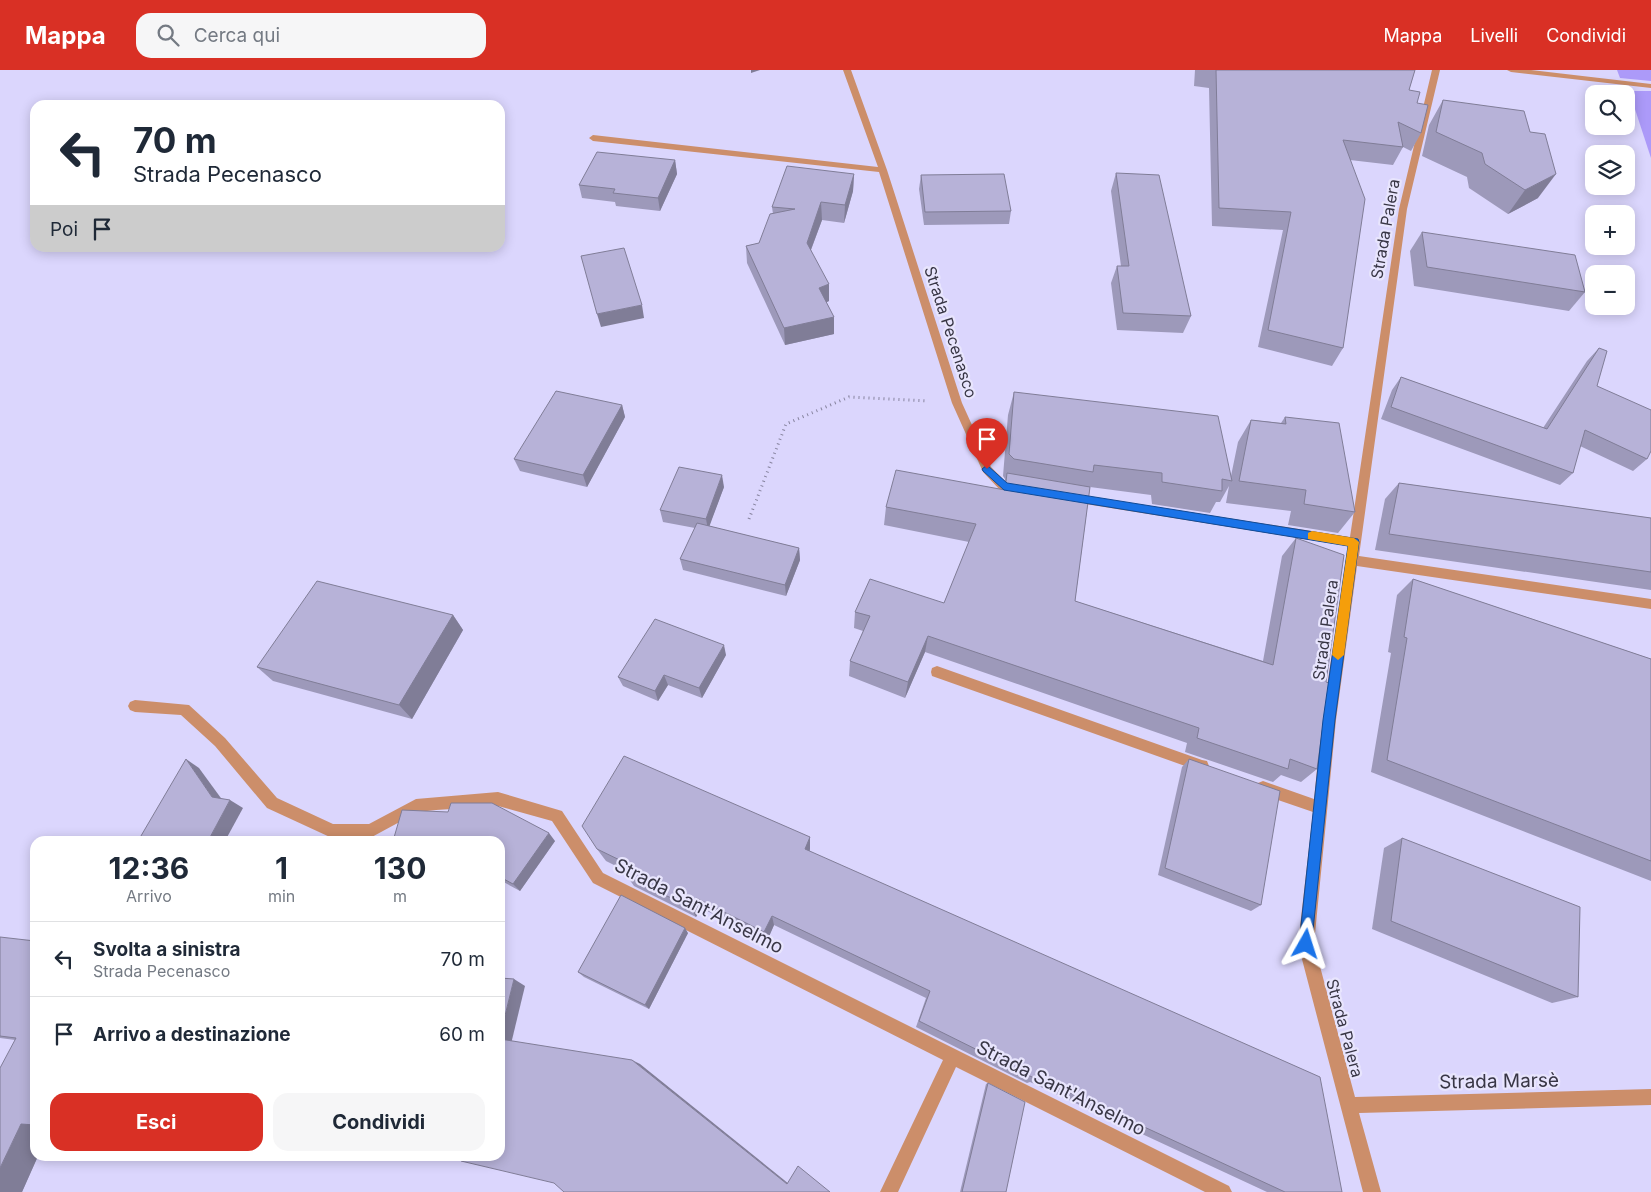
<!DOCTYPE html>
<html lang="it">
<meta charset="utf-8">
<style>
body{margin:0;font-family:Inter,sans-serif;background:#f6f6f7;color:#1f2937;height:100vh;display:flex;flex-direction:column;font-size:19px;white-space:nowrap}
*{box-sizing:border-box;margin:0}
p{font-size:16px;color:#747a83}
.icon{flex:none;width:28px;height:28px;fill:none;stroke:currentColor;stroke-width:2;stroke-linecap:round;stroke-linejoin:round}
.map{position:relative;flex:1;overflow:hidden}
.panel{position:absolute;left:30px;top:766px;width:475px;height:325px;display:flex;flex-direction:column;background:#fff;border-radius:15px;box-shadow:0 2px 12px #0003}
.panel>*{flex:none}
.top-card{position:absolute;left:30px;top:30px;width:475px;height:152px;border-radius:15px;box-shadow:0 2px 12px #0003;background:#fff;color:#1f2937;overflow:hidden}
.fabs{position:absolute;left:1585px;top:15px;display:grid;gap:10px}
.fabs a{display:grid;place-items:center;width:50px;height:50px;border-radius:10px;background:#fff;box-shadow:0 2px 12px #0003;font-size:25px}
.pin{position:absolute;display:grid;place-items:center;width:42px;height:42px;color:#fff;margin:-51px -21px;border-radius:50% 50% 50% 0;rotate:-45deg;box-shadow:0 0 5px #0007}
.pin .icon{rotate:45deg}
.me{position:absolute;width:55px;margin:-28px;rotate:6deg;stroke-linejoin:round;filter:drop-shadow(0 0 4px #0008)}
.turn{display:flex;align-items:center;gap:18px;height:105px;padding:0 20px;font-size:22px}
.turn .icon{width:65px;height:65px;stroke-width:2.5}
.turn b{display:block;font-size:35px;line-height:42px}
.then{display:flex;align-items:center;height:48px;padding:0 20px;background:#0003;gap:10px;font-size:19px}
.eta{display:flex;justify-content:space-evenly;align-items:center;height:85px;text-align:center}
.eta b{font-size:30px;font-weight:700;line-height:35px}
.cta{display:flex;gap:10px;margin-top:auto;padding:10px 20px}
.cta a{flex:1;height:58px;border-radius:15px;background:#d93025;color:#fff;font-size:20px;font-weight:700;line-height:58px;text-align:center}
.cta a+a{background:#f6f6f7;color:#1f2937}
ul{padding:0;list-style:none}
li{display:flex;align-items:center;gap:15px;height:75px;padding:0 20px;border-top:1px solid #e0e1e3}
li div{flex:1}
li b{display:block;font-size:19px}
li em{font-style:normal}
header{display:flex;align-items:center;gap:30px;box-sizing:border-box;height:70px;padding:0 25px;background:#d93025;color:#fff}
header strong{font-size:24px}
nav{display:flex;gap:28px;margin-inline-start:auto;font-size:18px}
.search{width:350px;height:45px;background:#f6f6f7;display:flex;align-items:center;gap:12px;box-sizing:border-box;padding:0 18px;border-radius:15px;color:#747a83;font-size:19px}
.map>svg:first-child{display:block}
.green{fill:#ac9af9}
.lines{fill:none;stroke-linecap:round;stroke-linejoin:round}
.path{stroke:#87849f;stroke-width:3;stroke-dasharray:1 4;stroke-linecap:butt}
.minor{fill:#cc8e6a;fill-rule:evenodd}
.wall{fill:#9d99ba}
.shaded-wall{fill:#807d97}
.building{fill:#b7b2d8;stroke:#807d97}
.route{fill:#1a73e8;stroke:#114b97}
.slow{fill:#f59e0b}
.labels{text-anchor:middle;dominant-baseline:central;stroke-width:4.5;stroke-linejoin:round;paint-order:stroke}
.street-label{font-size:16px;fill:#383645;stroke:#e8e5fd}
.near-street-label{font-size:19px;fill:#383645;stroke:#e8e5fd}
</style>
<header>
<strong>Mappa</strong>
<div class="search"><svg class="icon" aria-label="search" viewBox="0 0 24 24"><circle cx="10" cy="10" r="6"/><path d="M15 15l6 6"/></svg>Cerca qui</div>
<nav><a>Mappa</a><a>Livelli</a><a>Condividi</a></nav>
</header>
<div class="map">
<svg width="1651" height="1122" viewBox="0 0 1651 1122">
<rect width="100%" height="100%" fill="#dbd6fd"/>
<g class="green">
<path d="M1617,0H1651V11L1620,8Z"/>
<path d="M1629,21H1651V88Z"/>
</g>
<g class="lines">
<path class="path" d="M749,449L786,354L849,327L928,331"/>
<g class="minor">
<path d="M843,0H851L887,100L962,333L991,397L1007,413L1022,416L1024,419L1022,422L1018,423L1000,420L983,402L952,333L879,102L593,71L589,68L593,65L878,97Z"/>
<path d="M1432,0H1440L1407,139L1359,486L1651,529V539L1357,496L1336,650L1314,874L1355,1027L1651,1019V1035L1359,1043L1381,1122H1363L1298,874L1313,742L1258,723L1256,718L1258,713L1263,711L1314,729L1322,650L1348,476L1073,432L1067,428L1073,424L1350,467L1399,139Z"/>
<path d="M1507,0H1531L1651,14V18L1511,2Z"/>
<path d="M937,596L1202,690L1207,691L1209,696L1207,701L1202,702L932,606L931,602L932,598Z"/>
<path d="M135,630L189,635L225,668L277,728L333,754H369L416,729L498,722L562,741L603,803L1229,1116L1232,1122H1205L956,997L898,1122H880L943,990L593,813L552,751L498,736L436,740L418,742L370,768H332L267,738L215,676L181,645L135,642L130,640L128,636L130,632Z"/>
</g>
</g>
<g class="wall">
<path d="M1195,0H1415L1409,20L1417,33L1421,63L1411,81L1403,77L1393,95L1350,90L1343,278L1332,296L1258,277L1283,160L1212,156L1209,18L1194,16Z"/>
<path d="M1443,30L1538,128L1508,144L1469,118L1467,107L1422,86L1429,55Z"/>
<path d="M675,90L677,104L660,141L616,136L615,132L582,128L579,115Z"/>
<path d="M1116,103L1191,246L1183,263L1117,260L1111,213L1117,196H1121L1111,121Z"/>
<path d="M854,104L853,121L844,153L822,150L811,180L829,231L826,232L834,247V264L785,275L747,193L746,176L759,173L773,144L772,137Z"/>
<path d="M921,105L1011,141L1009,154L924,155L919,119Z"/>
<path d="M1422,162L1585,222L1569,241L1414,216L1410,181Z"/>
<path d="M1599,278L1597,316L1647,389L1633,401L1580,376L1573,403L1560,415L1381,349L1392,320L1401,307L1543,358L1587,291Z"/>
<path d="M1014,322L1231,406L1238,372L1251,350L1281,353L1285,347L1355,442L1338,463L1288,455L1291,441L1226,433L1229,416L1220,432H1216L1210,443L1152,434L1151,425L1090,417L1075,531L1263,591L1282,486L1296,468L1326,612L1317,699L1301,712L1281,705L1273,712L1185,682L1187,673L925,582L905,628L849,606L850,591L863,561L854,558L855,542L944,533L969,472L884,455L886,437L1002,420L1005,409L1003,406L1008,345Z"/>
<path d="M622,335L625,347L587,417L520,401L514,389Z"/>
<path d="M1399,413L1651,448V520L1375,480L1385,429Z"/>
<path d="M724,417L709,456L799,478L800,490L786,526L683,500L680,489L695,458L663,452L660,440Z"/>
<path d="M1413,509L1651,589V811L1371,702L1391,583L1388,582L1397,525Z"/>
<path d="M453,545L463,560L412,649L273,611L257,597Z"/>
<path d="M726,585L702,628L668,615L658,631L623,616L618,607Z"/>
<path d="M1189,689L1261,835L1251,841L1158,805L1182,697Z"/>
<path d="M810,767V781L1342,1122H1267L1030,1012L1027,1013L916,957L926,928L774,855L767,871L701,838L696,847L634,816L627,806L628,802L606,791L597,779Z"/>
<path d="M1402,768L1578,927L1552,933L1372,859L1384,778Z"/>
<path d="M500,771H555L520,821L500,810Z"/>
<path d="M688,863L649,939L584,907L578,902Z"/>
<path d="M0,867L35,1086H38L22,1122L15,970L0,968Z"/>
<path d="M988,1013L1006,1122H960L986,1014Z"/>
</g>
<g class="shaded-wall">
<path d="M751,0H760L751,3Z"/>
<path d="M675,90L677,104L660,141L658,128Z"/>
<path d="M854,104L853,121L844,153L845,135Z"/>
<path d="M1556,104L1538,128L1508,144L1525,120Z"/>
<path d="M821,132L822,150L807,190V173Z"/>
<path d="M829,214V231L819,236V218Z"/>
<path d="M642,235L644,248L601,257L597,244Z"/>
<path d="M834,247V264L785,275L784,258Z"/>
<path d="M622,335L625,347L587,417L583,405Z"/>
<path d="M722,405L724,417L708,460L706,449Z"/>
<path d="M799,478L800,490L786,526L785,515Z"/>
<path d="M453,545L463,560L412,649L399,635Z"/>
<path d="M928,566L925,582L905,628L908,612Z"/>
<path d="M724,575L726,585L702,628L699,618Z"/>
<path d="M664,605L668,615L658,631L655,621Z"/>
<path d="M186,689L199,698L226,735L212,727Z"/>
<path d="M230,730L243,738L225,771H208Z"/>
<path d="M549,763L555,771L520,821L513,814Z"/>
<path d="M810,767V779L806,790L805,779Z"/>
<path d="M696,828L701,838L696,847L691,838Z"/>
<path d="M772,846L774,855L767,871L764,862Z"/>
<path d="M685,858L688,863L649,939L645,935Z"/>
<path d="M514,909L525,916L511,974L500,969V966Z"/>
<path d="M632,990L640,994L789,1114H787Z"/>
<path d="M21,1054H35V1086H38L22,1122H0V1098Z"/>
</g>
<g class="building">
<path d="M1216,0H1415L1409,20L1420,22L1417,33L1428,35L1421,63L1398,52L1403,77L1343,70L1365,129L1343,278L1268,260L1291,142L1219,138Z"/>
<path d="M1443,30L1524,41L1530,62L1545,64L1556,104L1525,120L1485,94L1482,83L1436,62Z"/>
<path d="M597,82L675,90L658,128L613,123L615,119L579,115Z"/>
<path d="M787,96L854,104L845,135L821,132L807,173L829,214L819,218L834,247L784,258L746,176L759,173L770,144L795,139L772,137Z"/>
<path d="M1116,103L1159,105L1191,246L1123,243L1117,196H1129Z"/>
<path d="M1004,104L1011,141L925,142L921,105Z"/>
<path d="M1422,162L1575,185L1585,222L1427,197Z"/>
<path d="M624,178L642,235L597,244L581,186Z"/>
<path d="M1599,278L1607,281L1597,316L1651,340V381L1647,389L1585,360L1573,403L1391,337L1401,307L1547,359Z"/>
<path d="M556,321L622,335L583,405L514,389Z"/>
<path d="M1014,322L1218,346L1232,411L1222,409V421L1162,412V403L1094,395L1093,402L1014,389L1009,384Z"/>
<path d="M1285,347L1339,353L1355,442L1304,434L1306,420L1239,411L1251,350L1286,354Z"/>
<path d="M679,397L722,405L706,449L660,440Z"/>
<path d="M896,400L1005,420L1007,403L1090,417L1075,531L1273,595L1296,468L1344,485L1326,612L1329,613L1317,699L1290,689L1288,699L1197,668L1199,658L928,566L908,612L850,591L870,546L855,542L870,509L944,533L976,454L886,437Z"/>
<path d="M1399,413L1651,448V502L1389,464Z"/>
<path d="M697,453L799,478L785,515L680,489Z"/>
<path d="M1413,509L1651,589V791L1387,690L1407,568L1404,567Z"/>
<path d="M317,511L453,545L399,635L257,597Z"/>
<path d="M655,549L724,575L699,618L664,605L655,621L618,607Z"/>
<path d="M624,686L810,767L805,779L1320,1007L1342,1122H1285L1036,1007V1009L919,951L930,921L772,846L764,862L696,828L691,838L627,806L632,796L597,779L582,756Z"/>
<path d="M186,689L212,727L230,730L208,771H138Z"/>
<path d="M1189,689L1280,721L1261,835L1165,798Z"/>
<path d="M451,733H492L549,763L513,814L500,807V771H393L402,740L448,742Z"/>
<path d="M1402,768L1580,837L1578,927L1391,851Z"/>
<path d="M621,825L685,858L645,935L578,902Z"/>
<path d="M0,867L35,871V1055L21,1054L0,1098V998L16,968L0,966Z"/>
<path d="M500,908L514,909L500,966Z"/>
<path d="M500,969L632,990L787,1114L798,1096L830,1122H564L554,1113L461,1091L462,1086H500Z"/>
<path d="M988,1013L1025,1032L1006,1122H962Z"/>
</g>
<path class="route" d="M987,395L1007,413L1358,469L1359,472L1335,650L1311,879L1306,881L1301,879L1299,874L1323,650L1348,476L1004,420L983,401L982,399Z"/>
<path class="slow" d="M1312,461L1354,468L1359,472L1344,585L1338,590L1332,585L1348,476L1308,469V463Z"/>
<g class="labels">
<g class="street-label">
<text transform="translate(1385 159) rotate(-80)">Strada Palera</text>
<text transform="translate(951 262) rotate(72)">Strada Pecenasco</text>
<text transform="translate(1325 560) rotate(-82)">Strada Palera</text>
<text transform="translate(1345 958) rotate(75)">Strada Palera</text>
</g>
<g class="near-street-label">
<text transform="translate(699 836) rotate(27)">Strada Sant'Anselmo</text>
<text transform="translate(1499 1011) rotate(-1)">Strada Marsè</text>
<text transform="translate(1061 1018) rotate(27)">Strada Sant'Anselmo</text>
</g>
</g>
</svg>
<div class="fabs">
<a><svg class="icon" aria-label="search" viewBox="0 0 24 24"><circle cx="10" cy="10" r="6"/><path d="M15 15l6 6"/></svg></a>
<a><svg class="icon" aria-label="layers" viewBox="0 0 24 24"><path d="M12 4l9 5-9 5-9-5zM3 14l9 5 9-5"/></svg></a>
<a>+</a>
<a>−</a>
</div>
<div class="pin" style="left:987px;top:399px;background:#d93025"><svg class="icon" aria-label="arrive" viewBox="0 0 24 24"><path d="M6 21V4h12l-3 4 3 4H6"/></svg></div>
<svg class="me" style="left:1306px;top:874px" viewBox="-20 -20 40 40"><path d="M0-17L14 15 0 8-14 15z" fill="#1a73e8" stroke="#fff" stroke-width="4"/></svg>
<div class="top-card">
<div class="turn"><svg class="icon" aria-label="left" viewBox="0 0 24 24"><path d="M17 20v-9H6M10 6l-5 5 5 5"/></svg><div><b>70 m</b>Strada Pecenasco</div></div>
<div class="then">Poi<svg class="icon" aria-label="arrive" viewBox="0 0 24 24"><path d="M6 21V4h12l-3 4 3 4H6"/></svg></div>
</div>
<section class="panel">
<div class="eta">
<div><b>12:36</b><p>Arrivo</p></div>
<div><b>1</b><p>min</p></div>
<div><b>130</b><p>m</p></div>
</div>
<ul>
<li><svg class="icon" aria-label="left" viewBox="0 0 24 24"><path d="M17 20v-9H6M10 6l-5 5 5 5"/></svg><div><b>Svolta a sinistra</b><p>Strada Pecenasco</p></div><em>70 m</em></li>
<li><svg class="icon" aria-label="arrive" viewBox="0 0 24 24"><path d="M6 21V4h12l-3 4 3 4H6"/></svg><div><b>Arrivo a destinazione</b></div><em>60 m</em></li>
</ul>
<div class="cta"><a>Esci</a><a>Condividi</a></div>
</section>
</div>
